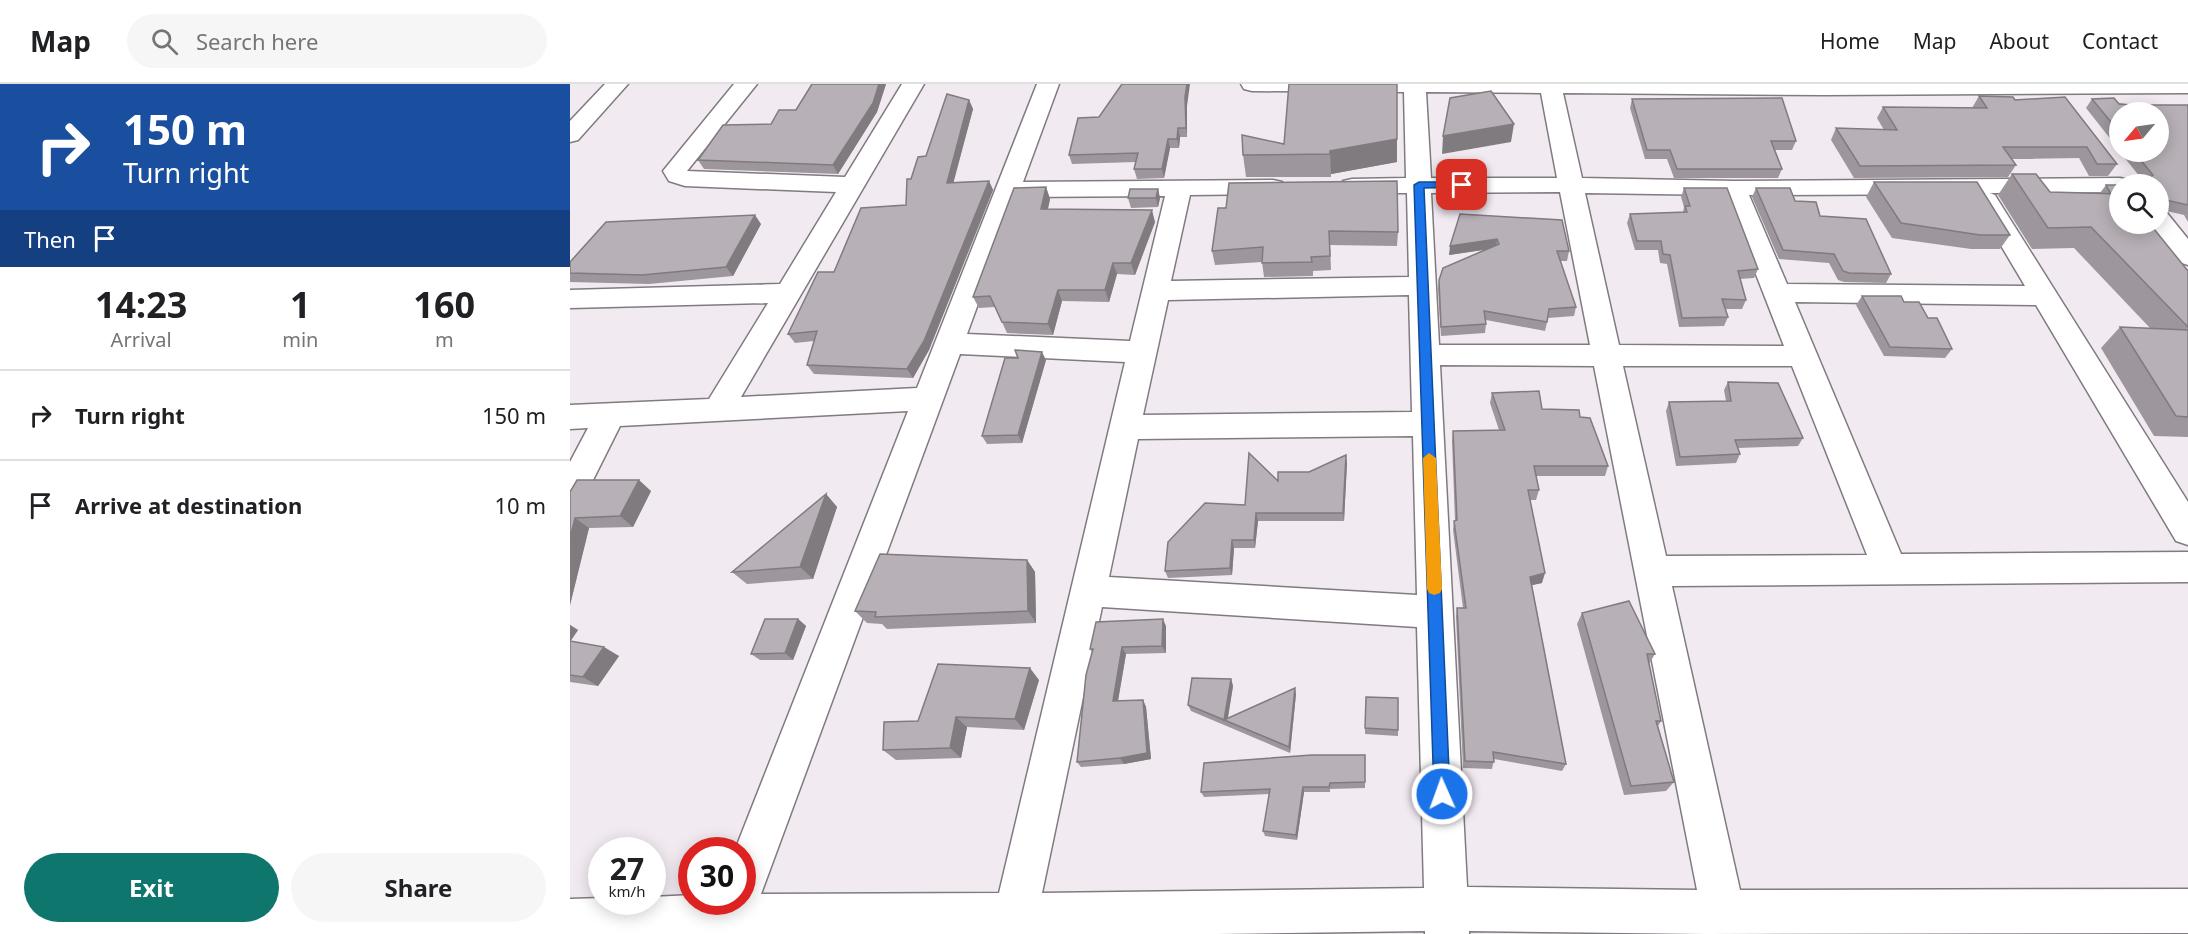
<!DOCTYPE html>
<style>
body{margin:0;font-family:"Noto Sans",sans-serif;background:#f6f6f6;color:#202124;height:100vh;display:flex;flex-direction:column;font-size:22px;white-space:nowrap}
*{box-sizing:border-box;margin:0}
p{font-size:20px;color:#757577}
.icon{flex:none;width:33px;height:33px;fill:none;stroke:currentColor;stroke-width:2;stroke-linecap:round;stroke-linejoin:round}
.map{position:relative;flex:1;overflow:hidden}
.details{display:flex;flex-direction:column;background:#fff;width:570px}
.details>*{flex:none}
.banner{background:#1a4fa0;color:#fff;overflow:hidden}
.needle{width:39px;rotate:241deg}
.tools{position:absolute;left:1539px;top:18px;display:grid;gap:12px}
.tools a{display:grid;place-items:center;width:60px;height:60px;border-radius:50%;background:#fff;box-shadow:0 3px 15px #0003;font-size:30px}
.speed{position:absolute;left:18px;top:753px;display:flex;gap:12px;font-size:30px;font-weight:700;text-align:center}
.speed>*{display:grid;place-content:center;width:78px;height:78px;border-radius:50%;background:#fff;box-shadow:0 3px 15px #0003;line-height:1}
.speed small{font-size:15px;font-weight:400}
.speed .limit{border:9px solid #d22;background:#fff;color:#111}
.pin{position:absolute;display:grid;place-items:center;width:51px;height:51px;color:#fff;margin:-26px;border-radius:12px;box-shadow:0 3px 9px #0006}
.me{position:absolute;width:66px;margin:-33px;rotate:358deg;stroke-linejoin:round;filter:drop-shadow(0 0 4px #0008)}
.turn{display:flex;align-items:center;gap:21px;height:126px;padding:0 24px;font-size:27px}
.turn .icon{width:78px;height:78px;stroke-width:2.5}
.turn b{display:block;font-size:42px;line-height:51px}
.then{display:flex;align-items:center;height:57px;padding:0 24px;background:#0003;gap:12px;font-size:22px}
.eta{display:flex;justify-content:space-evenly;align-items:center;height:102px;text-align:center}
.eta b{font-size:36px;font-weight:700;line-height:42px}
.cta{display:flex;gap:12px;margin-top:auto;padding:12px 24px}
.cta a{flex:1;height:69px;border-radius:36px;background:#0f766e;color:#fff;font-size:24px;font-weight:700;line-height:69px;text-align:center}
.cta a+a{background:#f6f6f6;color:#202124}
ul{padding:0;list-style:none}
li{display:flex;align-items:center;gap:18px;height:90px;padding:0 24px;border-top:2px solid #e0e0e0}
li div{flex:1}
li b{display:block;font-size:22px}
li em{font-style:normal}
header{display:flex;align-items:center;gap:36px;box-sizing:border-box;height:84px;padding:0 30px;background:#fff;border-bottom:2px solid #e0e0e0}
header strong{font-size:28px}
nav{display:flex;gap:33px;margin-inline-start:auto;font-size:21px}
.search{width:420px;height:54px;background:#f6f6f6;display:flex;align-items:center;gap:15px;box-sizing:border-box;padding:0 21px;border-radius:33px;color:#757577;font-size:22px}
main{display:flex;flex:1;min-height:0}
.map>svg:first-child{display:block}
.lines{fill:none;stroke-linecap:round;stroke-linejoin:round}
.street-casing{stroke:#817a81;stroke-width:3}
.street{fill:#fff;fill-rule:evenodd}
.wall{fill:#9d979d}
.shaded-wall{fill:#807b7f}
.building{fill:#b7b0b6;stroke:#807b7f;stroke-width:1.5}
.route{fill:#1a73e8;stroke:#114b97;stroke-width:1.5}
.slow{fill:#f59e0b}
</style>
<header>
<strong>Map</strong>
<div class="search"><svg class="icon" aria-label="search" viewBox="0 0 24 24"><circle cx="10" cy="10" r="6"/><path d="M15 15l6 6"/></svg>Search here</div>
<nav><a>Home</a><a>Map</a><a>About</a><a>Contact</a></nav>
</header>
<main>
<section class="details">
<div class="banner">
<div class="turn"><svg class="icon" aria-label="right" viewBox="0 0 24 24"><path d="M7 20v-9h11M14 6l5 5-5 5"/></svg><div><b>150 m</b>Turn right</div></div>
<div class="then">Then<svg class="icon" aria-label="arrive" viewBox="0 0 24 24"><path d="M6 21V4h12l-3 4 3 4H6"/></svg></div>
</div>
<div class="eta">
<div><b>14:23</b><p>Arrival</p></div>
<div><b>1</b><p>min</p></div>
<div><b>160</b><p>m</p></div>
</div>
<ul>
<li><svg class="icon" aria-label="right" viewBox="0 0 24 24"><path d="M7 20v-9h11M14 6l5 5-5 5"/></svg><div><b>Turn right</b></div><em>150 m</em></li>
<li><svg class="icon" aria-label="arrive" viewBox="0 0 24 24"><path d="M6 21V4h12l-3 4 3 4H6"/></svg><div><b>Arrive at destination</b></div><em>10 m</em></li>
</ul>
<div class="cta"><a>Exit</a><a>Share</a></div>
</section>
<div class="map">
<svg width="1618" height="850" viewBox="0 0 1618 850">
<rect width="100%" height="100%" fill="#f2eaf1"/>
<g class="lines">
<defs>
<g id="street">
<path d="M35,0H58L8,56L0,58V37Z"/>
<path d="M164,0H187L117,87L275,93L332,0H354L171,313L347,304L467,0H489L453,98L703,96L712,98L715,103L712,108L703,110L620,111L601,197L839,193L837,109H782L773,107L770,102L773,97L782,95L836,94L834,8L682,7L674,5L671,0H1618V9L1255,11L993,9L1012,94L1164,97L1550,94L1559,96L1562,100H1550V108L1420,109L1425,111L1428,116L1618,418V461L1606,457L1466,221L1225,218L1331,470L1618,468V498L1102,502L1170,806L1618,805V849L1136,850L899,847V850H855V847L646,850H0V815L32,814V818H82V813L122,811V818H172V766H165L338,327L50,342L12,418L0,422V378L18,344L0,345V321L139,315L198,219L0,224V206L210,200L266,108L115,102L99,97L93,87ZM856,8L971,9L987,94H861ZM990,108L1020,261H869L861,109ZM1015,109L1155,111L1214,262L1049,261ZM1411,110L1407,111L1404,116L1455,202L1217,200L1179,111ZM595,112L560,257L397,250L447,113ZM839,211L842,328L573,331L598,216ZM390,270L555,278L429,809L191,810ZM870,281L1024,282L1127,806L897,803ZM1053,282H1222L1297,471L1096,472ZM843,352L847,511L539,493L568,355ZM532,523L847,543L854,804L472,809Z"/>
<path d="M1588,127L1597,129L1618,155V181L1609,178L1578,140H1588Z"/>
</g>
</defs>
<use href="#street" class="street-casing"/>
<use href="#street" class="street"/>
</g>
<g class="wall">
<path d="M242,0H316L307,28L268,90L134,85L128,76L201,40L226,26Z"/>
<path d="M1409,12L1445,16L1547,80L1538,92H1519L1509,74L1441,75L1446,81L1438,93L1284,94L1261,56L1266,44L1314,46L1307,34L1313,23L1402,24Z"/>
<path d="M1062,15L1226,57L1222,66H1205L1212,85L1208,94H1104L1097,75H1075L1060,24Z"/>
<path d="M1522,15L1562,21H1618V138L1614,131L1588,125V100H1554L1560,93H1570L1550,68H1588L1550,28V67L1516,24Z"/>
<path d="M399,16L403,25L383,98L419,97L423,106L359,266L343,294L244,290L237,281L244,257L225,259L218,250L264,188L336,121L341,95Z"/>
<path d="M617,22V53H610L609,64H600L594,94L567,95L564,85L566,78L502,80L499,71L529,33Z"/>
<path d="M714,60L827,78L761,90V93H676L673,71Z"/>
<path d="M1442,90L1480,108L1530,109L1536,101L1618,187V353L1584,352L1531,264L1550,243L1580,244L1504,164L1462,165L1428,111Z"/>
<path d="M1304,98L1440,151L1430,165H1401L1322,154L1296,113Z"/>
<path d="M476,103L480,115L478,125L585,138L565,191L547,190L539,218L492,217L483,251L437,249L425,223L409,224L403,213Z"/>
<path d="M1114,104L1188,185L1184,194L1170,195L1176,216L1172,225H1155L1158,233L1154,242L1109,243L1097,180L1090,179L1088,166H1065L1057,139L1060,130L1113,128L1114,123L1111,113Z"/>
<path d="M1186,104L1225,117L1250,132L1321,190L1316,199L1274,198L1268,196L1259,179L1209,175L1182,113Z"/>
<path d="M588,105L590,114L588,123L561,124L558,114Z"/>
<path d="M648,124L828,148L827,162L760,161L761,186L743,187V192L694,193L692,178L645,181L642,167Z"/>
<path d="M890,130L999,167L997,177H990L1006,223L1004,232L978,234L975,247L916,236V240L915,249L871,252L868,205L869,196L913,166L879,171Z"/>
<path d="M191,140L163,192L79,200L0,198V178Z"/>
<path d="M1292,212L1334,218L1358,234L1382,265L1375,274L1314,272L1286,221Z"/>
<path d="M476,276L452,359L417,360L412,352Z"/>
<path d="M1158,298L1233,354L1228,362L1168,364L1170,370L1166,379L1106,382L1096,327L1099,318L1156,317L1154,306Z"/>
<path d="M922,309L972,325L1010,333L1038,382L1035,392H966L969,406L966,416H960L972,499L962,501L996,680L992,687L924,675L922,685L893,684L886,533L887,524H893L883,446L884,437H885L882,357L883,347L929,346L920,319Z"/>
<path d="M777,379L774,437H688L685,464H664L662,491L598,494L595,487L675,421L708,397L739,388Z"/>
<path d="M81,407L63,443L19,444L0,521V408Z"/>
<path d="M256,410L267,423L243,495L177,500L162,488Z"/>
<path d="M457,476L465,488L466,539L317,545L312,540L297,539L285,527Z"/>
<path d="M1012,529L1085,570L1079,580L1091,637L1088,642L1104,698L1096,707L1054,711L1007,540Z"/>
<path d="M228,535L236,542L223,576H190L181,570Z"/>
<path d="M0,541L8,546L0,557L49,572L28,602L0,598Z"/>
<path d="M596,542V569L556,570L548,616H573L576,623L581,675L554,680L511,683L507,678L522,568L520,565Z"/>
<path d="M661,595L663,602L658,634L726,610L720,669L621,627L618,621Z"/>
<path d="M469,596L454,646L397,643L391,674L326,676L313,666L348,637Z"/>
<path d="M828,614V652L795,650V644Z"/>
<path d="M795,671V704L760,705V708H734L727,756L695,752L693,747L699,710L634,713L631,708Z"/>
</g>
<g class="shaded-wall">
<path d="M309,0H316L307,28L268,90L263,81Z"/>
<path d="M617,0H620L617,22V53L616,44L615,13Z"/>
<path d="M399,16L403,25L381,108L377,99Z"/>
<path d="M944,40L941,58L872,70L873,52Z"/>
<path d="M608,44L610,53L609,64L607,55Z"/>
<path d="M598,55L600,64L594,94L592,85Z"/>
<path d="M827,55V78L761,90L760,67Z"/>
<path d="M419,97L423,106L359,266L343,294L337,285Z"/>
<path d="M476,103L480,115L475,137L471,125Z"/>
<path d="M588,105L590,114L588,123L586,114Z"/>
<path d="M582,126L585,138L565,191L561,179Z"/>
<path d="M185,131L191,140L163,192L156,183Z"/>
<path d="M927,155L926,164L879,171L880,162Z"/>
<path d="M543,179L547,190L539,218L535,206Z"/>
<path d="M488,206L492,217L483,251L478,240Z"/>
<path d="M472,268L476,276L452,359L448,351Z"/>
<path d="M776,371L777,379L774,437L773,429Z"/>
<path d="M69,396L81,407L63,443L50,432Z"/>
<path d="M256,410L267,423L243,495L230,483Z"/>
<path d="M686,429L688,437L685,464L684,456Z"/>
<path d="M5,434L19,444L0,521V454Z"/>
<path d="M662,456L664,464L662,491L660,484Z"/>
<path d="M457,476L465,488L466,539L458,527Z"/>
<path d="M975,489L972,499L958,502L960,493Z"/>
<path d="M228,535L236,542L223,576L215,569Z"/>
<path d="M593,535L596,542V569L592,562Z"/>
<path d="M0,541L8,546L0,558Z"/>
<path d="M34,563L49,572L28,602L13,593Z"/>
<path d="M552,563L556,570L547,623L543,617Z"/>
<path d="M460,584L469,596L454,646L445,635Z"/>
<path d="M661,595L663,602L657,638L654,636Z"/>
<path d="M725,604L726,610L720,669L719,663Z"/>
<path d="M573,616L576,623L581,675L554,680L550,674Z"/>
<path d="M386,633L397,643L391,674L380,664Z"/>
<path d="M733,703L734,708L727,756L726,751Z"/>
</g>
<g class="building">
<path d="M242,0H309L303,19L263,81L128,76L153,41L201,40L209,26H226Z"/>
<path d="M552,0H617L615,13L616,44H608L607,55H598L592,85H564L568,69L499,71L508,34L529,33Z"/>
<path d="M719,0H827V55L760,67V70L673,71L672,51L714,60Z"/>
<path d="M921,7L944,40L873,52L880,14Z"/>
<path d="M377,10L399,16L377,99L419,97L354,257L337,285L237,281L247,247L218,250L248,188H264L291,124L336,121L337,95H341L348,73L356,72Z"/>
<path d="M1409,12L1443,13L1445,16L1495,13L1547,80H1527L1517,63H1433L1446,81L1290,82L1266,44L1327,46L1313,23L1417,24Z"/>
<path d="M1212,14L1226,57H1201L1212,85H1107L1100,66H1077L1062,15Z"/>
<path d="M1544,14L1549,20L1562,21H1618V121L1596,116L1594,118H1588V100H1557L1560,93H1580L1583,91L1564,68H1588V28H1550V49L1522,15Z"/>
<path d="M1442,90H1466L1480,108L1550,110V140H1580L1618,187V243L1521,143L1478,144Z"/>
<path d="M827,97L828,148L759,147L760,172L741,173L742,178L692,179L693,163L642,167L648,124H656L659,99Z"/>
<path d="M1304,98H1407L1440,151H1410L1331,139Z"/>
<path d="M1536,101H1550V110H1541Z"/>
<path d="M476,103L471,125L582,126L561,179H543L535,206H488L478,240L432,238L420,212L403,213L444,104Z"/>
<path d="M1114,104H1157L1188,185L1168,187L1176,216L1152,215L1158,233L1112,234L1100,171L1093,170L1091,157H1067L1060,130L1117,128L1115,122H1120Z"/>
<path d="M1186,104H1220L1225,117L1246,118L1250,132L1296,135L1321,190L1279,189L1273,187L1264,170L1213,166Z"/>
<path d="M560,105H588L586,114H558Z"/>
<path d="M890,130L992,136L999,167H987L1006,223L979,225L977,238L914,227L916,240L871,243L869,196L873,184L929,160L927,155L880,162Z"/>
<path d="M185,131L156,183L72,191L0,189V178L36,138Z"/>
<path d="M1292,212H1331L1334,218H1349L1358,234H1367L1382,265L1320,263Z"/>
<path d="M1550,243L1618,246V333L1606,332Z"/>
<path d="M445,266L472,268L448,351L412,352L435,274H448Z"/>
<path d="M1158,298L1208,299L1233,354L1165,356L1170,370L1110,373L1099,318L1161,317Z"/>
<path d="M969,307L972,325L1009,326L1010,333L1020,334L1038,382H964L969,406H958L975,489L960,493L996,680L923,668L924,678L895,677L887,524H896L884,437L887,436L883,347L935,346L922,309Z"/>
<path d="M679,369L708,397V388H739L776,371L773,429H686L684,456H662L660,484L595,487L598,458L635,419L675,421Z"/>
<path d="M7,396H69L50,432L5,434L0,454V408Z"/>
<path d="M256,410L230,483L162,488Z"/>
<path d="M310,470L457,476L458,527L305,533L306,528L285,527Z"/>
<path d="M1059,517L1085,570H1077L1091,637H1086L1104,698L1061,702L1012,529Z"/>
<path d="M195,535H228L215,569L181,570Z"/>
<path d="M593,535L592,562L552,563L543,617L573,616L577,669L550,674L507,678L516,591L523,565H520L526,538Z"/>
<path d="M0,557L34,563L13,593L0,591Z"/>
<path d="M368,580L460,584L445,635L386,633L380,664L313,666L314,638L348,637Z"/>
<path d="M622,594L661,595L654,636L725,604L719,663L618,621Z"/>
<path d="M796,613L828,614V646L795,644Z"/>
<path d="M742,671H795V698L760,699L759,703H733L726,751L693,747L700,705L631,708L634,679Z"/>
</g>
<path class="route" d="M892,98L897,101L896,103L854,104L880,710L878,716L872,719L866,716L864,710L844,101L849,98Z"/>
<path class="slow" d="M859,369L866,374L872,505L870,509L864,511L859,509L857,505L853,374Z"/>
</svg>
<div class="tools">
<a><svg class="needle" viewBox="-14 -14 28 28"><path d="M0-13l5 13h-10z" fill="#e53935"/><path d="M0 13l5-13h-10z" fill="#757577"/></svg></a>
<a><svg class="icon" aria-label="search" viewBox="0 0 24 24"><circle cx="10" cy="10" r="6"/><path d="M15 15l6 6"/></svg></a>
</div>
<div class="speed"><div>27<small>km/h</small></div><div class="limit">30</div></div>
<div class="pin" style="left:892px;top:101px;background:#d93025"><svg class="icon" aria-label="arrive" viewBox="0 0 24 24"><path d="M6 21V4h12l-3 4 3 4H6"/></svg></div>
<svg class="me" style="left:872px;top:710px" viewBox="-20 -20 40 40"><circle r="17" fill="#1a73e8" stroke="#fff" stroke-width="3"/><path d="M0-11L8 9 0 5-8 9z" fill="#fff"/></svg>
</div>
</main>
